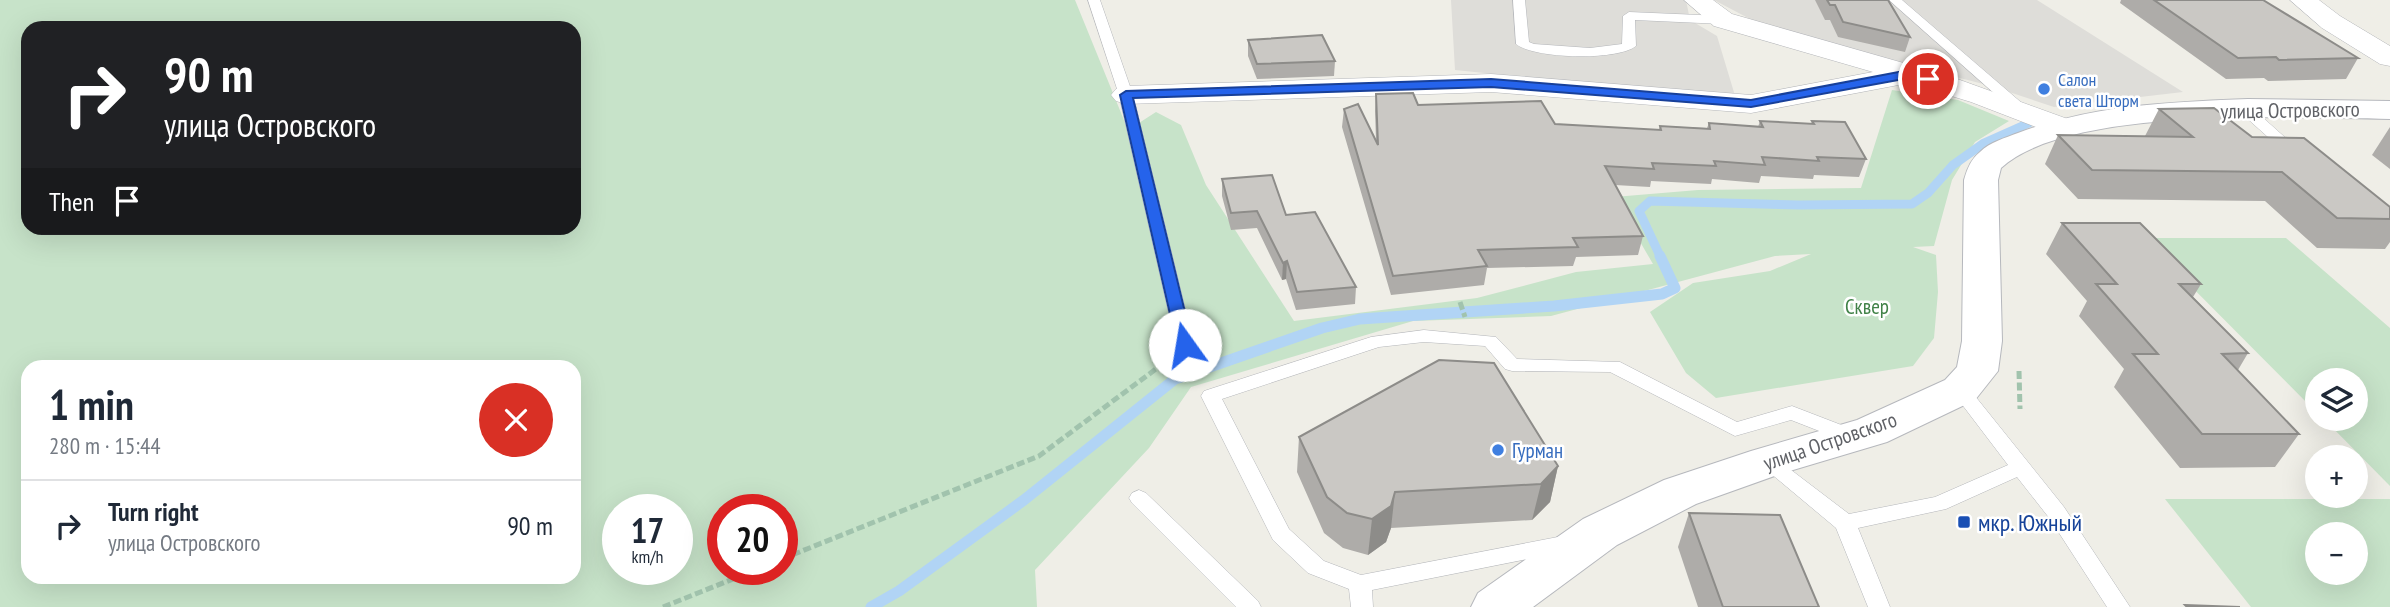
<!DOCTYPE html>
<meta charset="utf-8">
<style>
body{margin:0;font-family:"PT Sans Narrow",sans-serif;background:#f2f2f3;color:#1f2937;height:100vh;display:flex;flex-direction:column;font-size:26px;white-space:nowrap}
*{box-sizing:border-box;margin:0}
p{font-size:23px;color:#747a83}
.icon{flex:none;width:38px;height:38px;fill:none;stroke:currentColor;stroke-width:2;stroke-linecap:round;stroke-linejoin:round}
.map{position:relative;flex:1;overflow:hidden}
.panel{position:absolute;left:21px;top:360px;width:560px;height:224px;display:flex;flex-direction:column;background:#fff;border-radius:21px;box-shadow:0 7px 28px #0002}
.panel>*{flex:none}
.guide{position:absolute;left:21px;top:21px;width:560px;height:214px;border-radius:21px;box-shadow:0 7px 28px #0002;background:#202124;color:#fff;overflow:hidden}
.buttons{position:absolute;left:2305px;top:368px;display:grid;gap:14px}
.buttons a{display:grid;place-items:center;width:63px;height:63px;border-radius:50%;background:#fff;box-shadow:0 7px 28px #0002;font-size:35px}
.speed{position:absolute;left:602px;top:494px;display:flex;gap:14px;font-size:35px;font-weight:700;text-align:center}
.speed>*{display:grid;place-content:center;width:91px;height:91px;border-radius:50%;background:#fff;box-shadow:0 7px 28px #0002;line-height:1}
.speed small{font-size:18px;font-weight:400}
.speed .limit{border:10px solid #d22;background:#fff;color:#111}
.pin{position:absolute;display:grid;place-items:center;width:60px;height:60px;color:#fff;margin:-30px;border:4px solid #fff;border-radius:50%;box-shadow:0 2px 7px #0007}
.me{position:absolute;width:77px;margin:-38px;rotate:347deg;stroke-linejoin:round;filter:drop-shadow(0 0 5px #0008)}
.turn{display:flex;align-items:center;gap:24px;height:147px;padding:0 28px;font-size:32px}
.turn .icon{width:91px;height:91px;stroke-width:2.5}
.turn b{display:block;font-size:49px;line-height:60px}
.then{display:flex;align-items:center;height:66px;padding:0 28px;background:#0003;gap:14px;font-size:26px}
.round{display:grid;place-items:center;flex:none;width:74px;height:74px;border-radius:37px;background:#f2f2f3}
.summary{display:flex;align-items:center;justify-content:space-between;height:119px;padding:0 28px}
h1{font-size:42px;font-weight:600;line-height:52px}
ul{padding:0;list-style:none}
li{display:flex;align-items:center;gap:21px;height:91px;padding:0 28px;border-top:2px solid #e0e1e3}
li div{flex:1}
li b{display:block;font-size:26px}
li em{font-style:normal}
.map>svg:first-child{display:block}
.industrial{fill:#deddd9}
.green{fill:#c7e3c9;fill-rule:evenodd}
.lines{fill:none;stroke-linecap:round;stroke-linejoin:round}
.stream-far1{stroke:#b1d4f5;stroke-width:9}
.stream{stroke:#b1d4f5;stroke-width:11}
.lane-casing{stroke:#b4b6ba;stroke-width:1}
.street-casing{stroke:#b4b6ba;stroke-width:1}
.secondary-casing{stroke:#b6b8bd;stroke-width:2}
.path{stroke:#a1c3ad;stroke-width:5;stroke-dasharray:8 3.5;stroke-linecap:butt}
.lane{fill:#fff;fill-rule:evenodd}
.street{fill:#fff;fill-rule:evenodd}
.secondary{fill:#fff;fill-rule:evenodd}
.wall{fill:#aeaca9}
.shaded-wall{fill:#8d8c89}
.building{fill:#cac8c4;stroke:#8d8c89;stroke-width:2}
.route{fill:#2563eb;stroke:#184099;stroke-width:2}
.shop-dot{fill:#3f7fe0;stroke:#fff;stroke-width:2.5}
.transit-dot{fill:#1a4fb4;stroke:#fff;stroke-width:2.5}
.labels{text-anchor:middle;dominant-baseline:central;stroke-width:5;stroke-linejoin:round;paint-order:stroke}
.far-shop-label{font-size:18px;fill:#366cbe;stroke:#fff;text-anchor:start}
.street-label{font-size:21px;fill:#5f6166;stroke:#fff}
.park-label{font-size:21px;fill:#418248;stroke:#fff}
.shop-label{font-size:21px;fill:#366cbe;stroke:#fff;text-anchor:start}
.near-transit-label{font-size:24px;fill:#164399;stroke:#fff;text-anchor:start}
</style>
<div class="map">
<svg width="2390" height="607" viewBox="0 0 2390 607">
<rect width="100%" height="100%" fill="#efeee7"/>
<g class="industrial">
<path d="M1451,0H1686L1690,20L1717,36L1736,99L1455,70Z"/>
<path d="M1714,0H2037L2183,92L2054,107L1991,86L1769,29Z"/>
</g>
<g class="green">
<path d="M0,0H1075L1128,130L1156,112L1181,125L1206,185L1294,321L1477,298L1576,272L1653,264L1614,197L1698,190L1861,188L1892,90L1958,100L2009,121L1975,142L1952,180L1934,246L1913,247L1936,255L1938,292L1934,338L1913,366L1716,398L1686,373L1650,312L1693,283L1770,271L1811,254L1775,256L1551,316L1413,321L1191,387L1149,448L1035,570L1037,607H0ZM28,28H574V228H28ZM28,368H574V578H28ZM618,509H677V569H618ZM723,509H782V569H723Z"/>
<path d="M2143,238H2286L2390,328V486L2323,418H2356V380H2317V413Z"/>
<path d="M2165,499H2390V607H2251ZM2317,534H2356V572H2317Z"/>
</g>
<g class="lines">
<path class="stream-far1" d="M1661,258L1639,211L1650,201L1799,205L1912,204L1928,193L1953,165L1984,143L2029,123"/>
<path class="stream" d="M871,607L899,591L1024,500L1175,379L1322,328L1360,319L1554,306L1662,294L1675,288L1660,256"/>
<defs>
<g id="lane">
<path d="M1088,0H1100L1133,95L1194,345L1191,349L1185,351L1176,345L1119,95Z"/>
<path d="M1513,0H1525L1529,42L1534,44L1590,48L1622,44L1623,16L1629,12L1723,16L1729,20L1723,24L1635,20L1636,46C1618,61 1533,59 1516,44Z"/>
<path d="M1889,0H1902L2023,104V110H2013Z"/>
<path d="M2246,106L2251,107L2298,149L2300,152L2298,155H2288L2241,113V107Z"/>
<path d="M1424,330L1496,337L1517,359L1620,362L1737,422L1792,406L1857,431L1860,436L1857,441L1850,443L1791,420L1735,436L1610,372L1512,371L1505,369L1485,346L1424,342L1379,347L1222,399L1289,529L1324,561L1361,575L1563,536L1571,538L1574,544L1571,550L1563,552L1372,590L1373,607H1351L1349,589L1308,573L1273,540L1201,396L1204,391L1371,337Z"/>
<path d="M1960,384L1967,386L2064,507L2130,607H2107L2050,519L2017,477L1946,509L1858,528L1890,607H1868L1836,528L1757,462L1760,457L1767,455L1774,457L1849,514L1935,497L2008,465L1951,390L1953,386Z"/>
<path d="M1139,490L1146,493L1258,601L1261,607H1236L1132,503L1129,498L1132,493Z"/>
</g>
<g id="street">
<path d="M1684,0H1713L1732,14L1949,76L2076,122L2080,128L2076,134L2065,137L2054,134L1971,102L1909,83L1751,113L1491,92L1126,104L1116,101L1111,95L1116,89L1126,86L1491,74L1751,95L1873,72L1714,26Z"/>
<path d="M2290,0H2319L2340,16L2390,46V66L2380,64L2322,28Z"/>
</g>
<path id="secondary" d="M2248,99L2390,101V119C2298,118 2070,105 2001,168L1998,180L2002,341L1998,371L1975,400L1887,442L1783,473L1696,504L1617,545L1533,607H1471L1478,593L1583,519L1664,480L1751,451L1857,420L1945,380L1957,367L1962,341L1964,180C1967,169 1971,159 1980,152C1990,142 2005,138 2018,133C2092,105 2170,102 2248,99Z"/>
</defs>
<use href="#lane" class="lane-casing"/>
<use href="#street" class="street-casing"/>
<use href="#secondary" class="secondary-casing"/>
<g class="path">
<path d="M1460,302L1465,317"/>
<path d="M2019,371L2020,409"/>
<path d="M782,559L1039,456L1168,360"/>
<path d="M663,607L758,569"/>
</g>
<use href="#lane" class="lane"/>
<use href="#street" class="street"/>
<use href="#secondary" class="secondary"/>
</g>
<g class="wall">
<path d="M1815,0H1888L1910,37L1905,52L1838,37L1830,20H1825Z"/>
<path d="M2121,0H2263L2358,58L2346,79L2268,81L2264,78L2226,79L2120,3Z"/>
<path d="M1248,40L1335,61L1334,76L1257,79L1248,56Z"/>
<path d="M1376,94L1418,105L1555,124L1659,130L1660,126L1707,128L1709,123L1758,127L1760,121L1811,124L1812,121L1866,159L1859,177L1814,175L1813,179L1761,176L1759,183L1712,179L1711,184L1651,181L1650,187L1615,185L1643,236L1638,255L1576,257L1573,266L1487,268L1484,285L1391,295L1342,127L1344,109L1376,140L1375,111Z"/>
<path d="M2159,109L2252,137L2390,207V242L2385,249L2317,248L2265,201L2078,199L2045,164L2058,135L2145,136Z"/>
<path d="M2390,127V169L2372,155Z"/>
<path d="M1222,179L1286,215L1356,287L1355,304L1296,310L1286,279L1282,280L1257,228L1231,230L1222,196Z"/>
<path d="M2062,223L2201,284L2193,297L2248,353L2238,370L2299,434L2275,467L2180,468L2114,387L2124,369L2079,316L2087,301L2046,254Z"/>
<path d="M1299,437L1558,466L1550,502L1532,520L1391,528L1386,542L1368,555L1343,548L1324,533L1297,472Z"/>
<path d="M1689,513L1819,607H1698L1678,547Z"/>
</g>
<g class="shaded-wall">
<path d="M1287,261L1286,279L1282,280L1283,263Z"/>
<path d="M1558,466L1550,502L1532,520L1541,484Z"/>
<path d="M1395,492L1391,528L1386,542L1368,555L1372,519Z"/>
</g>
<g class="building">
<path d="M1827,0H1888L1910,37L1843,22L1835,5H1830Z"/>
<path d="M2154,0H2263L2358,58L2279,60L2276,57L2238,58Z"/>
<path d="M1322,35L1335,61L1257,64L1248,40Z"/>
<path d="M1413,93L1418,105L1541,101L1555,124L1661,130L1660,126L1710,129L1709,123L1763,127L1760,121L1814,124L1812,121L1845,122L1866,159L1817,157L1819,161L1762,157L1765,165L1714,161L1716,166L1652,163L1654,169L1605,166L1643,236L1573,238L1578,247L1478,250L1487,266L1393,276L1344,109L1358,104L1378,145L1376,94Z"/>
<path d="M2214,108L2252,137L2304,138L2390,207V219L2337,218L2282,172L2092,170L2058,135L2193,137L2159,109Z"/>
<path d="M1272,175L1286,215L1315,212L1356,287L1297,292L1287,261L1283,263L1257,211L1231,213L1222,179Z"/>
<path d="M2062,223H2140L2201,284H2179L2248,353L2222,354L2299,434H2202L2133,354H2158L2096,284H2117Z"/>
<path d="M1439,360L1494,363L1558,466L1541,484L1395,492L1391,506L1372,519L1347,513L1327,497L1299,437Z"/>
<path d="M1689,513L1780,515L1819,607H1723Z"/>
<path d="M2185,605L2240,607H2187Z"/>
</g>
<path class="route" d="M1909,70L1934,79L1928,83L1909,78L1751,107L1491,87L1133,98L1193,345L1185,351L1177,345L1120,95L1126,91L1491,79L1751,100Z"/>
<g class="shop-dot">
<circle cx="2044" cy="89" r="7"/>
<circle cx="1498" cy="450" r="7"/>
</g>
<rect class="transit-dot" x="1957" y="515" width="14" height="14" rx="3.5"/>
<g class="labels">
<g class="far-shop-label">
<text x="2058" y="79">Салон<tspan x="2058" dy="21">света Шторм</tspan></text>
</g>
<g class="street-label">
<text transform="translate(2290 110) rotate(-1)">улица Островского</text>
<text transform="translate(1830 441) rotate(-19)">улица Островского</text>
</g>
<g class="park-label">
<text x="1867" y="306">Сквер</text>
</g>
<g class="shop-label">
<text x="1512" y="450">Гурман</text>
</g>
<g class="near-transit-label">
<text x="1978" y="522">мкр. Южный</text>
</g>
</g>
</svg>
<div class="buttons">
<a><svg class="icon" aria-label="layers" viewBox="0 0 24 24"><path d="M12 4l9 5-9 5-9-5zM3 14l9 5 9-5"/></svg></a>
<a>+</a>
<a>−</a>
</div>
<div class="speed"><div>17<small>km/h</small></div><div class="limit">20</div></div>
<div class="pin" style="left:1928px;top:79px;background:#d93025"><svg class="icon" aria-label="arrive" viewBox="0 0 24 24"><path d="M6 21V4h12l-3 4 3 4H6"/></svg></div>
<svg class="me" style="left:1185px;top:345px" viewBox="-20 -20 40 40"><circle r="19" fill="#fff"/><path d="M0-13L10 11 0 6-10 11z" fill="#2563eb"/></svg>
<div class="guide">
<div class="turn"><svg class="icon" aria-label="right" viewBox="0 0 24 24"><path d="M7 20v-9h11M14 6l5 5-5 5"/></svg><div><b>90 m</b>улица Островского</div></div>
<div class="then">Then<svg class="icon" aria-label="arrive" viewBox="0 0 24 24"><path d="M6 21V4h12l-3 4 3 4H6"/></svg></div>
</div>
<section class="panel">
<div class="summary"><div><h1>1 min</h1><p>280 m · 15:44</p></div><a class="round" style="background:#d93025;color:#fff"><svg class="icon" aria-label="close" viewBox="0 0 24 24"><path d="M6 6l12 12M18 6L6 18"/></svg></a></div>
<ul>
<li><svg class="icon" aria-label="right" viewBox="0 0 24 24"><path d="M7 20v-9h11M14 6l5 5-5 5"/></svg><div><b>Turn right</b><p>улица Островского</p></div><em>90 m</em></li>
</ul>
</section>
</div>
